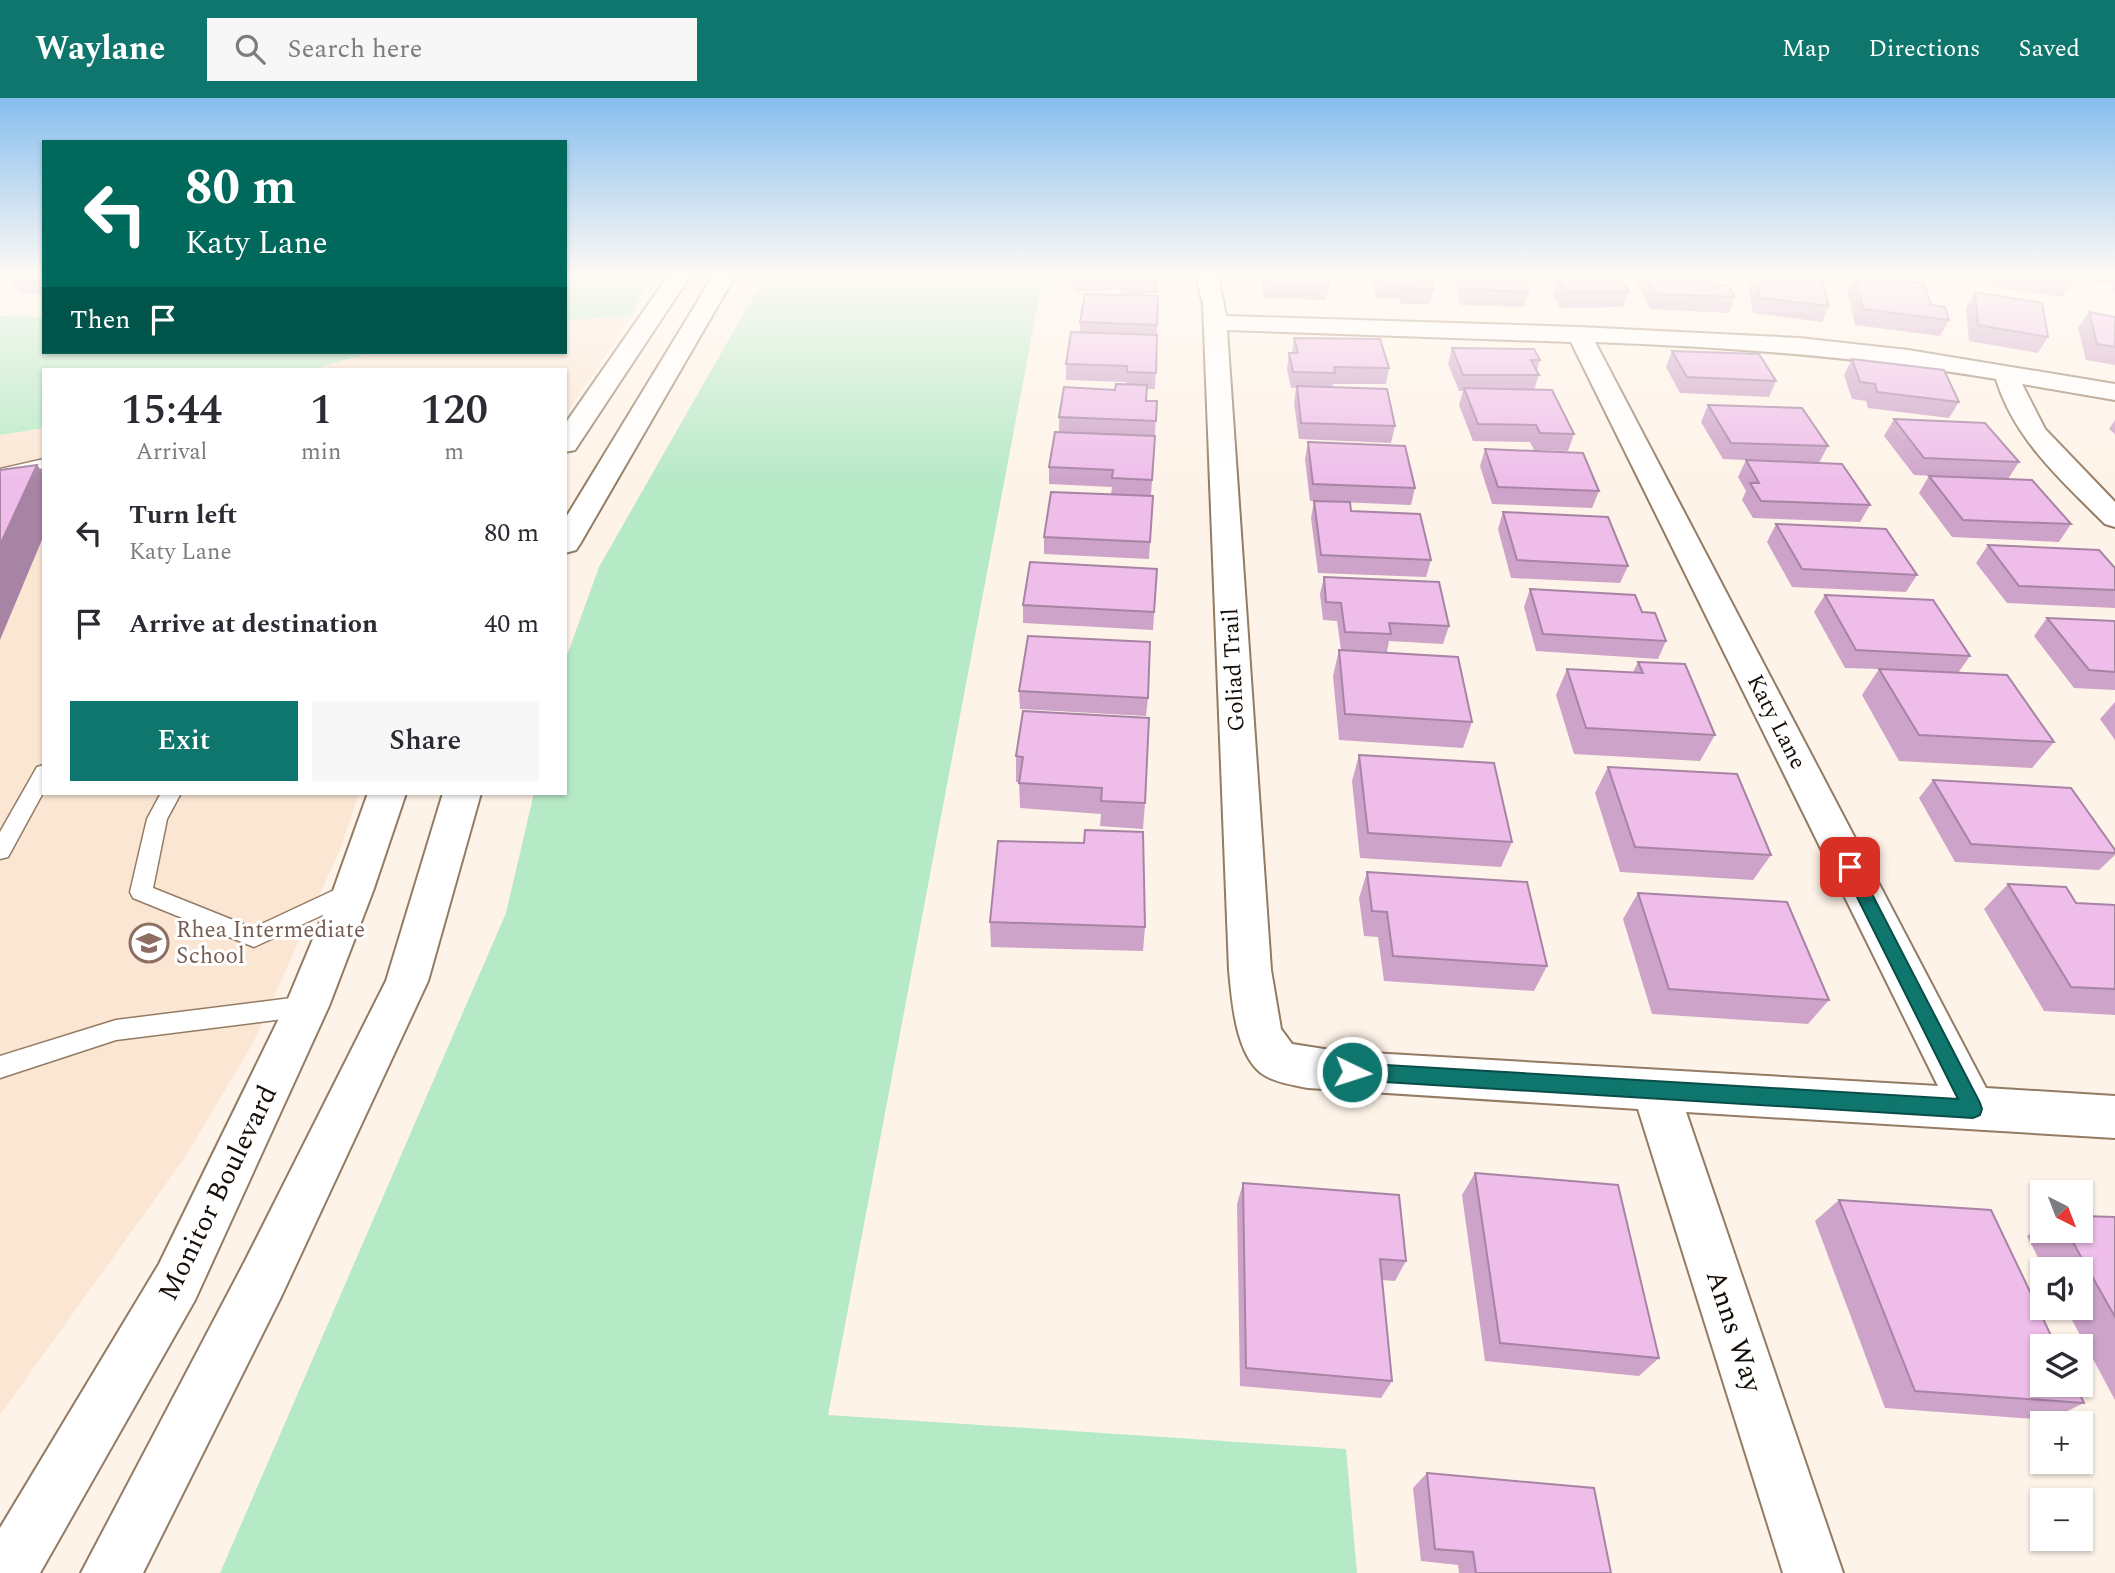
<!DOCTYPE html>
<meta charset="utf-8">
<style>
body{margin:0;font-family:Spectral,serif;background:#f7f7f7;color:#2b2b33;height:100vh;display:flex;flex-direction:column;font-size:26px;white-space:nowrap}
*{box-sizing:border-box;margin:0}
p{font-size:23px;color:#7c7c81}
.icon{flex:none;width:38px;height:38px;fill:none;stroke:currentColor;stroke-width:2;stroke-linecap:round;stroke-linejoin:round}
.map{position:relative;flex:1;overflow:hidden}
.side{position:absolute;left:42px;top:270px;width:525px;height:427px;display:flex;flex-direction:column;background:#fff;border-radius:0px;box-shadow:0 2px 5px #0004}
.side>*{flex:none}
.hud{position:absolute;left:42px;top:42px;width:525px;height:214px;border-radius:0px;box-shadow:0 2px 5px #0004;background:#00695c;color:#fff;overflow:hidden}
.needle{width:46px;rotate:138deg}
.tools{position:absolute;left:2030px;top:1082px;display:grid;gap:14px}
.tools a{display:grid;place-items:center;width:63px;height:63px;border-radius:0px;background:#fff;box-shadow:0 2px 5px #0004;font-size:35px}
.pin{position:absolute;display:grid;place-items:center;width:60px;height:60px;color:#fff;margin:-30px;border-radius:14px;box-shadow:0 4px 10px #0006}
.me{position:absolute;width:77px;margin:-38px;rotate:94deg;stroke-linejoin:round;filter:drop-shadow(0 0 5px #0008)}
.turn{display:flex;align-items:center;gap:24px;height:147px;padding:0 28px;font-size:32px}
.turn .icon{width:91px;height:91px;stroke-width:2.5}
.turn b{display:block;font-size:49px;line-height:60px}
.then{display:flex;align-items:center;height:66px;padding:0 28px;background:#0003;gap:14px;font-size:26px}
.eta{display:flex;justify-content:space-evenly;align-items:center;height:119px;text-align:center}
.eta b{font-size:42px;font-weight:600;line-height:49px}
.cta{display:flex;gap:14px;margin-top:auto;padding:14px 28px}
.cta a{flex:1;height:80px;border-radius:0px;background:#0f766e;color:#fff;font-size:28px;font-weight:600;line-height:80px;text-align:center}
.cta a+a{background:#f7f7f7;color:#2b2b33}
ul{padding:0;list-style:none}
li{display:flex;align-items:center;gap:21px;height:91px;padding:0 28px}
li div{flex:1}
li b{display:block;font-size:26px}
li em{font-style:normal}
header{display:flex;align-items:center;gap:42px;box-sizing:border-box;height:98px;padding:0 35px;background:#0f766e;color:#fff}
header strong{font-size:33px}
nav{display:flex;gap:38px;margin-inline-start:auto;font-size:24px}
.search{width:490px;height:63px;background:#f7f7f7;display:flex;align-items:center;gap:18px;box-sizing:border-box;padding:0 24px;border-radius:0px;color:#7c7c81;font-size:26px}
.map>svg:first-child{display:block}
.built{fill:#fbe6d3}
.green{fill:#b6e9c6}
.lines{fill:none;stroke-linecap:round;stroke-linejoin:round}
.lane-casing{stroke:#947b63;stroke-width:3}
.street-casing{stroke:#947b63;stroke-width:4}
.secondary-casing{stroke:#947b63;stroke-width:4}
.lane{fill:#fff;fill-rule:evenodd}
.street{fill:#fff;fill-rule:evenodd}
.secondary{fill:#fff;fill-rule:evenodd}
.wall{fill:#cda3c9}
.shaded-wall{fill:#a784a4}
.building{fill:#eebdea;stroke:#a784a4;stroke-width:2}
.route{fill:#0f766e;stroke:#0a4d48;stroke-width:2}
.labels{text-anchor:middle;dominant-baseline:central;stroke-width:6;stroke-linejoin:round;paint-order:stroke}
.street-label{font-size:23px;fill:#160d05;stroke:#fff}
.education-label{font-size:23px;fill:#785e54;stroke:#fff;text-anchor:start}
.near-street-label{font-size:28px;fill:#160d05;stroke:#fff}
</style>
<header>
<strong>Waylane</strong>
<div class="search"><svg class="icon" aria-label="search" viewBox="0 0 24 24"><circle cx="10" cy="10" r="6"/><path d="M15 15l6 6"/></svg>Search here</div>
<nav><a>Map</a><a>Directions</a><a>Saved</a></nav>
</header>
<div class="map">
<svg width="2115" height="1475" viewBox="0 0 2115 1475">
<rect width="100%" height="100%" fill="#fef3e8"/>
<g class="built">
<path d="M632,218L565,318V271H314L373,254H565V222Z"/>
<path d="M44,330V695H359L342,747L254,943L186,1058L0,1317V337Z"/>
</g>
<g class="green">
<path d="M565,178H650L632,218L565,222Z"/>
<path d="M765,178H1043L828,1317L1346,1351L1357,1475H220L506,815L534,695H565V563L599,469Z"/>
<path d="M0,218L44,219V254H373L314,271H44V330L0,337Z"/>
</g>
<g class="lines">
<defs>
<g id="lane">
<path d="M44,361V370L0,381V371Z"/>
<path d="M44,667V693L8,759L0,761V734L37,669Z"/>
<path d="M161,695H181L167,721L153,790L253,830L345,787L353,785L361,787L364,793L361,799L254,849L133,800L130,794L147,721Z"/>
<path d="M307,898L315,901L319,908L315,915L307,918L116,942L0,980V958L116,922Z"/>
</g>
<path id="street" d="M1196,178H1218L1226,218L1579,229L1799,240L1908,252L2115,286V302L2022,286L2045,331L2115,404V429L2105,426C2062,383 2014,341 1996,281C1862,259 1730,249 1595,244L1986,990L2115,998V1040L1686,1014L1843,1475H1783L1638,1011L1308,990C1293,987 1273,984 1261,975C1235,954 1232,902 1229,872L1203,206ZM1227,232L1571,244L1938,988L1337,953L1292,946L1281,931L1271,872Z"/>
<g id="secondary">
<path d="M668,178H690L575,352L565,354V326Z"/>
<path d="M713,178H735L580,446L576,452L565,455V421Z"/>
<path d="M368,695H406L373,793L329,908L195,1202L40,1475H0V1430L159,1166L285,908L333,793Z"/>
<path d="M443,695H481L428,883L281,1199L143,1475H81L245,1163L386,883Z"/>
</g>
</defs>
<use href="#lane" class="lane-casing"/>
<use href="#street" class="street-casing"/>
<use href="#secondary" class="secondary-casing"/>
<use href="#lane" class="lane"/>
<use href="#street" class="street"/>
<use href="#secondary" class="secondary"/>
</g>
<g class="wall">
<path d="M44,178V196L19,195L9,179Z"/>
<path d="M1069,178H1158L1159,179L1158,195L1125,197L1158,198L1155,291H1147L1146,303H1157L1151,398H1153L1149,461L1044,456V439L1111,397L1112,389L1049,386V369L1059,334V319L1126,286V284L1066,282V266L1080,234V224L1122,197L1119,191L1075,194Z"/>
<path d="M1261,178H1328L1329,187L1326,202L1263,200Z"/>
<path d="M1370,178H1429L1434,191L1430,206H1401L1399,201H1377Z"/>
<path d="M1453,178H1523L1529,194L1524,209L1460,207Z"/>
<path d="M1555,178H1618L1629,193L1623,209L1560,210L1552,196L1557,180Z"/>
<path d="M1633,178H1710L1715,187L1735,199L1729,215L1650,211Z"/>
<path d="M1749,178H1821L1829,208L1822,224L1753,215L1747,183Z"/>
<path d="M1854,178H1866L1931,207L1949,222L1940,238L1855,227L1847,192Z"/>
<path d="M1990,178H2071L2073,184L2063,199L1992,189Z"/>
<path d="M2092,178H2115V195L2110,186L2095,184Z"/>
<path d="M1975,194L2048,239L2038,255L1969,243L1966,210Z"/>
<path d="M2089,214L2115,219V267L2086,262L2078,230Z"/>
<path d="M1294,240L1389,270L1386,286H1333L1332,290L1395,328L1391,345L1299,341L1294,305L1296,290H1291L1287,271L1289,255H1292Z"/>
<path d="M1452,250L1540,262L1537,273L1539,277L1534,292L1574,336L1568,353L1534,352L1530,344L1473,343L1459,307L1463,293H1459L1448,266Z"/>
<path d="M1672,253L1776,283L1769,299L1680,295L1666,269Z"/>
<path d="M1852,261L1959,304L1949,320L1868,310L1866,303L1852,301L1844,277Z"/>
<path d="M1708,307L1828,348L1819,365L1723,361L1701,324Z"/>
<path d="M1894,321L2019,364L2008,381L1914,377L1884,338Z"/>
<path d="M2115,322V336L2109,331Z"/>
<path d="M1308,344L1415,390L1411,407L1339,404L1351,413L1431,462L1426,479L1318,475L1311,420L1314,403H1310L1305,361Z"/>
<path d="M1485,351L1599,393L1592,410L1492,406L1480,368Z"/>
<path d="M1746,362L1870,407L1860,424L1753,420L1742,402L1746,393L1738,379Z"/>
<path d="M1929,378L2071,426L2059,444L1952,439L1919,395Z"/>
<path d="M1503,414L1628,468L1620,485L1511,480L1498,431Z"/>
<path d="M1776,426L1917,477L1906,494L1792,489L1767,444Z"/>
<path d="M1988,447L2115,470V510L2007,505L1976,465Z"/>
<path d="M1157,471L1153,532L1023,525V507Z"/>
<path d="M1324,479L1449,528L1443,546L1389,543L1387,554L1341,552L1337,523L1323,522L1320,496Z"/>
<path d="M1530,491L1642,514L1666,543L1658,561L1536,553L1524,509Z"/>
<path d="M1825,497L1970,558L1958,575L2054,644L2032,670L1899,663L1862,597L1879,571L1845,570L1814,514Z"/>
<path d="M2047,520L2115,523V592L2074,590L2034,538Z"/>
<path d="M1339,552L1472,624L1463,650L1339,642L1333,578Z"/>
<path d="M1638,564L1715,637L1700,663L1574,656L1556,597L1567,571L1633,574Z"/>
<path d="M1019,593L1148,600L1146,618L1020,611Z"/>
<path d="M2115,604V642L2100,621Z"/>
<path d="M1023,613L1145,705L1143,731L1100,728L1101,716L1020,710L1019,684H1016V658Z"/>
<path d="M1359,657L1512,744L1501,769L1360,760L1352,683Z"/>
<path d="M1608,669L1771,757L1753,782L1620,774L1595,695Z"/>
<path d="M1933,682L2115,752V757L2099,772L1955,764L1919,700Z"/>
<path d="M1367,774L1547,868L1534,893L1384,883L1378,839L1364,838L1359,800Z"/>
<path d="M2008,786L2076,805L2115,807V917L2044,913L1984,811Z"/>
<path d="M1638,795L1829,902L1808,926L1652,916L1623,821Z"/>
<path d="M990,824L1145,829L1143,853L991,849Z"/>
<path d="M1475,1075L1659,1260L1639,1278L1485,1263L1462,1097Z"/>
<path d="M1243,1085L1406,1163L1395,1183L1382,1182L1392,1283L1381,1300L1240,1288L1237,1106Z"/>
<path d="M1839,1102L2084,1305L2049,1322L1885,1310L1815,1123Z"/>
<path d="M2115,1119V1302L2065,1209H2081V1171H2044L2027,1138L2042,1127V1132H2081Z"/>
<path d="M1427,1375L1611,1475H1459L1458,1467L1421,1463L1413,1390Z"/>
</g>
<g class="shaded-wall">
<path d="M0,178H7L0,183Z"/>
<path d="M37,367L44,376V437L0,542V447Z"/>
</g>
<g class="building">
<path d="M10,178H44V181L9,179Z"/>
<path d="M1121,178H1158L1159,179L1123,182Z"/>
<path d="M1264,178H1328L1329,187L1265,185Z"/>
<path d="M1378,178H1429L1434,191L1404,190L1403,186H1380Z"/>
<path d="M1461,178H1523L1529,194L1464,191Z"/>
<path d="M1570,178H1618L1629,193L1565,194L1557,180L1571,181Z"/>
<path d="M1647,178H1710L1715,187L1728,188L1735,199L1656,196Z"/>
<path d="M1756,178H1821L1829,208L1760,200Z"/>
<path d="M1855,178H1866L1924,186L1931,207L1945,209L1949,222L1863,211Z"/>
<path d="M2035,178H2071L2073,184Z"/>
<path d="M1975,194L2042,205L2048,239L1978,227Z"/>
<path d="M1085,196L1158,198L1157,227L1080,224Z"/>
<path d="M2089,214L2115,219V249L2097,246Z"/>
<path d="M1071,234L1157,237L1156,275L1127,274V268L1066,266Z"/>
<path d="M1294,240L1380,241L1389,270L1334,269L1335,275L1293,274L1289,255H1298Z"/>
<path d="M1452,250L1534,251L1540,262H1531L1539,277H1463Z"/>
<path d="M1672,253L1759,256L1776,283L1687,279Z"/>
<path d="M1852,261L1944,272L1959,304L1877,294L1875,286L1860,284Z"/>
<path d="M1116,286L1147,287L1146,303H1157L1156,323L1059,319L1064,289L1115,292Z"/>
<path d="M1297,288L1387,291L1395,328L1301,325Z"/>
<path d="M1464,290L1552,292L1574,336L1540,335L1536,327L1478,326Z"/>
<path d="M1708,307L1802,310L1828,348L1731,345Z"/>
<path d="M1894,321L1985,325L2019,364L1924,360Z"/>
<path d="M1055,334L1155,338L1152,382L1112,380L1113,372L1049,369Z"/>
<path d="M1308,344L1405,348L1415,390L1313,386Z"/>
<path d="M1485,351L1583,355L1599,393L1498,389Z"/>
<path d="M1746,362L1842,366L1870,407L1761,403L1750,385H1759Z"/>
<path d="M37,367L0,447V372Z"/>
<path d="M1929,378L2032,382L2071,426L1963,422Z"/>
<path d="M1051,394L1153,398L1150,444L1044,439Z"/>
<path d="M1314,403L1350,404L1351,413L1420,416L1431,462L1321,457Z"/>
<path d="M1503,414L1608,419L1628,468L1517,462Z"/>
<path d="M1776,426L1886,431L1917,477L1802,471Z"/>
<path d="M1988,447L2099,452L2115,470V492L2019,488Z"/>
<path d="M1030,464L1157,471L1154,514L1023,507Z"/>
<path d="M1324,479L1439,484L1449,528L1389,525L1391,536L1345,534L1341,505L1326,504Z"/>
<path d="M1530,491L1635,497L1642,514L1655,515L1666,543L1543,536Z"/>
<path d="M1825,497L1933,502L1970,558L1856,552Z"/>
<path d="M2047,520L2115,523V574L2089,572Z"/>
<path d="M1028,538L1150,544L1148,600L1019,593Z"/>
<path d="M1339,552L1458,559L1472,624L1345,616Z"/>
<path d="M1638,564L1685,566L1715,637L1586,630L1567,571L1643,575Z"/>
<path d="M1879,571L2007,577L2054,644L1919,637Z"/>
<path d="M1023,613L1149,620L1145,705L1101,703L1102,690L1019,685L1023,659L1016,658Z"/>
<path d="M1359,657L1494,665L1512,744L1368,735Z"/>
<path d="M1608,669L1737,676L1771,757L1635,749Z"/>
<path d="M1933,682L2071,690L2115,752V755L1971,746Z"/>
<path d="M1085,732L1143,734L1145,829L990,824L998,743L1084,745Z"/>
<path d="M1367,774L1527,784L1547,868L1393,858L1387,814L1372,813Z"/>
<path d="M2008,786L2066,789L2076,805L2115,807V891L2071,889Z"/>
<path d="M1638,795L1787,804L1829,902L1669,891Z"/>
<path d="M1475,1075L1618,1087L1659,1260L1500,1245Z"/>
<path d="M1243,1085L1399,1097L1406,1163L1380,1161L1392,1283L1246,1270Z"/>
<path d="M1839,1102L1991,1112L2056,1248H2042V1286H2075L2084,1305L1915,1293Z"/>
<path d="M2081,1118L2115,1119V1219L2066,1132H2081Z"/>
<path d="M1427,1375L1594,1390L1611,1475H1476L1473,1454L1435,1451Z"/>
</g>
<linearGradient id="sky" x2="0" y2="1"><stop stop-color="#87beee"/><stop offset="0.46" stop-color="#fffaf5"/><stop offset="1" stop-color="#fffaf5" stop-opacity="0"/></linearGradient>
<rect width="2115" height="385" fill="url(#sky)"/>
<path class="route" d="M1850,763L1858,769L1980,1005L1982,1011L1980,1017L1973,1020L1352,982L1346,980L1343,974L1346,968L1352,965L1958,1001L1842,769Z"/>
<defs>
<symbol id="school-ring" viewBox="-11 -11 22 22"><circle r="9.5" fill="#fff" stroke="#8d6e63" stroke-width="1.5"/><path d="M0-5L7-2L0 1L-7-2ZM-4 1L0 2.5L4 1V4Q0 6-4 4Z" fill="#8d6e63"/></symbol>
</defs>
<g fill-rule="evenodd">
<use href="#school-ring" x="127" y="823" width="44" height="44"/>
</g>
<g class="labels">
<g class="street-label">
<text transform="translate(1234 572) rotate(-93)">Goliad Trail</text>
<text transform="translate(1776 624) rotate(63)">Katy Lane</text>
</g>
<g class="education-label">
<text x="176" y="832">Rhea Intermediate<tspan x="176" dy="26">School</tspan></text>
</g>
<g class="near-street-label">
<text transform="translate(218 1095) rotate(-64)">Monitor Boulevard</text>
<text transform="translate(1734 1233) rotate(72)">Anns Way</text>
</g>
</g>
</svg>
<div class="tools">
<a><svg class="needle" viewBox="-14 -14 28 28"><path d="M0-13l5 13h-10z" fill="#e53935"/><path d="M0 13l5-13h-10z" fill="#7c7c81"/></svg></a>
<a><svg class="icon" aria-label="sound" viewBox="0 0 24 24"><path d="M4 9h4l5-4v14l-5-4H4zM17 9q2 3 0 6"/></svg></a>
<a><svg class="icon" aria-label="layers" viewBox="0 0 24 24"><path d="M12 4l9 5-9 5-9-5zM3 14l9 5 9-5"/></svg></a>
<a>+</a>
<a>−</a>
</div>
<div class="pin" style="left:1850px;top:769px;background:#d93025"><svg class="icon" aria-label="arrive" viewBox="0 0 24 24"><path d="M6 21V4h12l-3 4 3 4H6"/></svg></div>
<svg class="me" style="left:1352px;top:974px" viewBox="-20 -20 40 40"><circle r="17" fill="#0f766e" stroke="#fff" stroke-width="3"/><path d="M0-11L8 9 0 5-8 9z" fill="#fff"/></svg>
<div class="hud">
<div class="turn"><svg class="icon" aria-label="left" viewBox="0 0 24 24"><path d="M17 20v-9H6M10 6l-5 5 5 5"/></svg><div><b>80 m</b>Katy Lane</div></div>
<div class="then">Then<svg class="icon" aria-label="arrive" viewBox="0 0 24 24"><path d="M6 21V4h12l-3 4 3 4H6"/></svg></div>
</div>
<section class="side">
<div class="eta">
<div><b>15:44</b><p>Arrival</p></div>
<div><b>1</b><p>min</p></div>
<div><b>120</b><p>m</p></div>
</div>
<ul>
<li><svg class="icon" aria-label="left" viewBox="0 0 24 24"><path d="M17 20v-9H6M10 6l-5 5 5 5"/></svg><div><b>Turn left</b><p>Katy Lane</p></div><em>80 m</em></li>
<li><svg class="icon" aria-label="arrive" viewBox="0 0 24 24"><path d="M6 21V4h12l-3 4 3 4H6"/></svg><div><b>Arrive at destination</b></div><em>40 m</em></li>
</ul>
<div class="cta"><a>Exit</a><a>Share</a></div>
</section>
</div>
